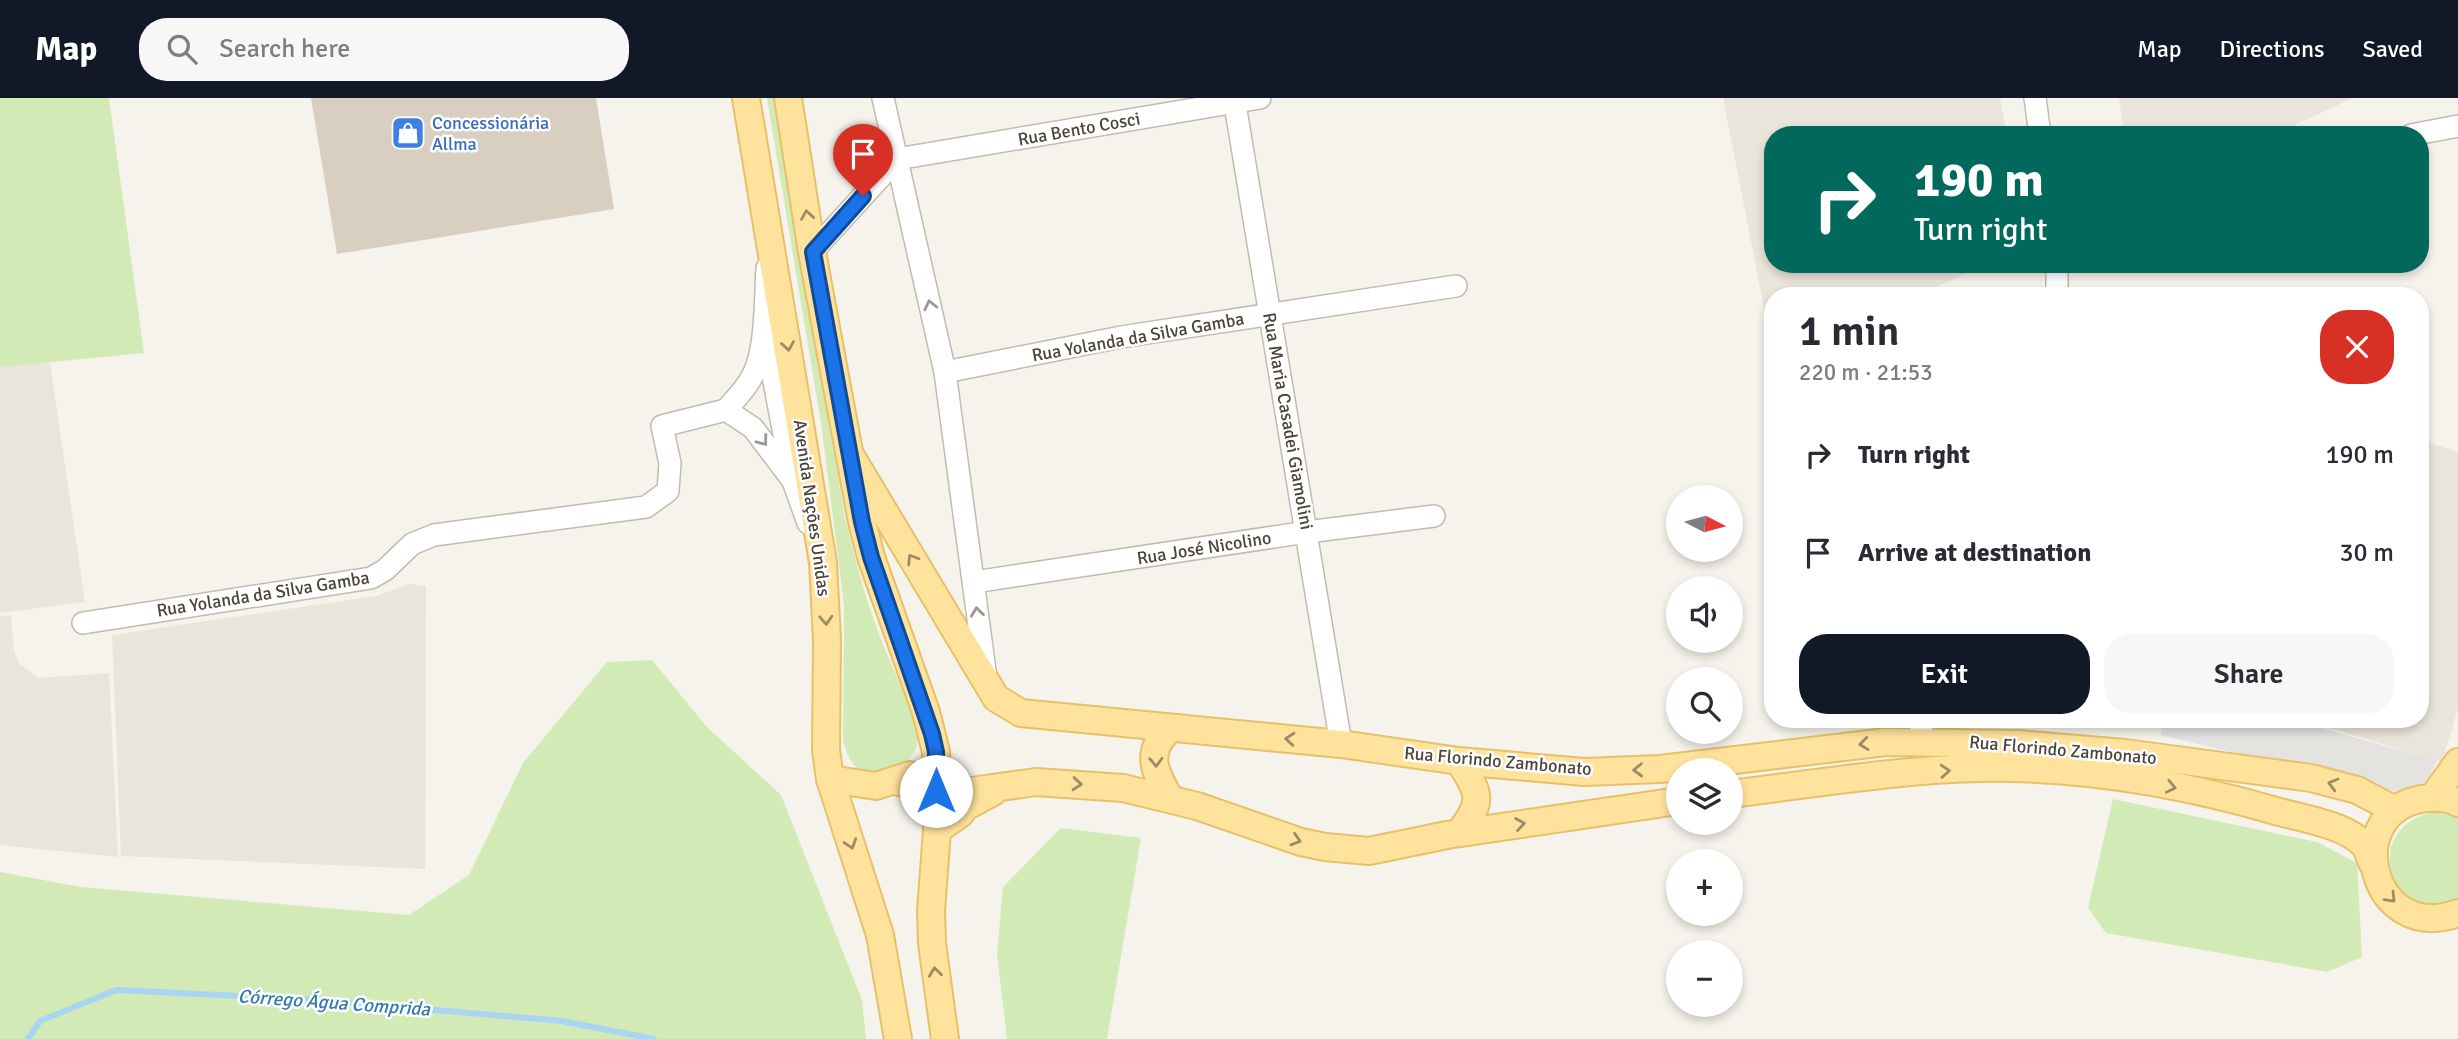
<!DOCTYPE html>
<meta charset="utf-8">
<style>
body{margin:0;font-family:Signika,sans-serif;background:#f7f7f7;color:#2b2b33;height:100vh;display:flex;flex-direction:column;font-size:26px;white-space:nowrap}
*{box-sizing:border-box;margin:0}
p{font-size:23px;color:#7c7c81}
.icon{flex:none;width:38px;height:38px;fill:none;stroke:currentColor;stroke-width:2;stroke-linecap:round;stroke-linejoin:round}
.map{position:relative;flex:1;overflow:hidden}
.drawer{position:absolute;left:1764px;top:189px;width:665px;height:441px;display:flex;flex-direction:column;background:#fff;border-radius:28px;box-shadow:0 4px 10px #0003}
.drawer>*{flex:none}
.guide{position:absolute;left:1764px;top:28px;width:665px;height:147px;border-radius:28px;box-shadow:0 4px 10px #0003;background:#00695c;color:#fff;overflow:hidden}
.needle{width:46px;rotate:96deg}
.controls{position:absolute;left:1666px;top:387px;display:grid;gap:14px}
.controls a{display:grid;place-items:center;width:77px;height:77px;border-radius:50%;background:#fff;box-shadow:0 4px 10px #0003;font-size:35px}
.pin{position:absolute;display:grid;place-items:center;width:60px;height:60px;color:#fff;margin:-72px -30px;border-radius:50% 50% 50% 0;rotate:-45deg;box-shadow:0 0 7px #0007}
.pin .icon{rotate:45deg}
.me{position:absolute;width:77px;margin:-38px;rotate:0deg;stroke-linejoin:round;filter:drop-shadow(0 0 5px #0008)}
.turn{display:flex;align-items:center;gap:24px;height:147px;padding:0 35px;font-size:32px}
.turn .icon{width:91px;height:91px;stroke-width:2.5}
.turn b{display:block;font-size:49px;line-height:60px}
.round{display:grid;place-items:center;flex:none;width:74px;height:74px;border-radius:28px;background:#f7f7f7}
.overview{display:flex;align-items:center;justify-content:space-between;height:119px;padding:0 35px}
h1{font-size:42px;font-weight:600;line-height:52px}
.primary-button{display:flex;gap:14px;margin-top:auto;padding:14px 35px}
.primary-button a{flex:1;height:80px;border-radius:28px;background:#111827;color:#fff;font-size:28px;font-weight:600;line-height:80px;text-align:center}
.primary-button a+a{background:#f7f7f7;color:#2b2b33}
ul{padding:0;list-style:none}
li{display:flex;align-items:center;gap:21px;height:98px;padding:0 35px}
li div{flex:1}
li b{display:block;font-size:26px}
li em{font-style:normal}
header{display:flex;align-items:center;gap:42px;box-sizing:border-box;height:98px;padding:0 35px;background:#111827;color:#fff}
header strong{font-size:33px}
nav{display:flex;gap:38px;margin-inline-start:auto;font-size:24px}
.search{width:490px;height:63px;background:#f7f7f7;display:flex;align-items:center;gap:18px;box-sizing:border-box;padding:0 24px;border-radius:28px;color:#7c7c81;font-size:26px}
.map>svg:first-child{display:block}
.residential{fill:#eae5da}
.green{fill:#d2eab5}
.parking{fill:#e5e3e0}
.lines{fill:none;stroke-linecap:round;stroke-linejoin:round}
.stream{stroke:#a9d4f2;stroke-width:6}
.building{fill:#d8cfc1}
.minor-casing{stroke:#c2bbae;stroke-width:24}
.major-casing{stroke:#e6c16a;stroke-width:30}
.minor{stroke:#fff;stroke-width:21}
.major{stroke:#ffe39c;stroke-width:26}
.oneway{stroke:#9c8c66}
.oneway2{stroke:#9c9892}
.route-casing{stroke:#114b97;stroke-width:18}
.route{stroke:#1a73e8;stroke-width:12}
.labels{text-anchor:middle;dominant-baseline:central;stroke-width:5;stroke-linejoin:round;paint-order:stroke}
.shop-label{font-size:18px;fill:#366cbe;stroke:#fff;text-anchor:start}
.street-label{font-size:18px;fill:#4b4439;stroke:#fff}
.water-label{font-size:19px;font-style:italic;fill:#2e7ab2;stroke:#fff}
</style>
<header>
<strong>Map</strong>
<div class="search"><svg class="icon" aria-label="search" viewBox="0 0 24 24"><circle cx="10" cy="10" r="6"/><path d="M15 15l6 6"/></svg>Search here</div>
<nav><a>Map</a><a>Directions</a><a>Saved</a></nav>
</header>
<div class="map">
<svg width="2458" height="941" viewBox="0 0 2458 941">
<rect width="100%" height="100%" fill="#f6f3ec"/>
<g class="residential">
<path d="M1723,0H2000L2007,37H1773V166H1986L1917,198H1773V256Z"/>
<path d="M2119,0H2353L2273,37H2124Z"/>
<path d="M48,251L85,504L0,515V258Z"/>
<path d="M2420,342L2458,354V611L2442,664L2300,621H2420Z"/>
<path d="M410,486L426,488L425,771L121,758L112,537L376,498Z"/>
<path d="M11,517L14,552L19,566L38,580L109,575L118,759L0,747V519Z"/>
</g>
<g class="green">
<path d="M0,0H109L144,255L0,269Z"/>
<path d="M767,0H774L845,420C854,456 863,493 876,528C887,559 902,587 912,618C914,624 918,632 918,639C918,668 875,688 854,667C848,660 846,651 843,643L844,506L821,325Z"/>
<path d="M652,562L707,629L781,697L862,902L866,941H0V774L81,789L409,817L469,777L523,665L607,564Z"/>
<path d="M2113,701L2317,744L2357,765L2362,859L2327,874L2106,835L2088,810Z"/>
<path d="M2435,714L2458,720V802C2387,828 2359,728 2435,714Z"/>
<path d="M1061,730L1141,740L1107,941H1007L997,856L1003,789Z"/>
</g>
<path class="parking" d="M2164,621H2287L2437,662L2427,683L2402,695L2160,637Z"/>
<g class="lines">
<path class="stream" d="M28,941L40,923L116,892L320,902L562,923L654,941"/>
</g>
<g class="building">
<path d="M311,0H596L614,111L337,156Z"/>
<path d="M2420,395L2428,397L2421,419H2420Z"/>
<path d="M2353,621H2370L2369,626Z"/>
</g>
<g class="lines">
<defs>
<g id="minor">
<path d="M883,0L945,274L986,580"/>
<path d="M1234,0L1341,646"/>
<path d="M2035,0L2040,37"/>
<path d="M2411,37L2458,28"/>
<path d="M812,154L897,61L1260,0"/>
<path d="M767,170C765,200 767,256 750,282C744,293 734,302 726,312L753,330L793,383"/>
<path d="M2057,198V166"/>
<path d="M766,242L793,383L808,425"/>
<path d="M945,274L1121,239L1456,188"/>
<path d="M974,484L1307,434L1434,418"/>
<path d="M83,525L371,480L385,472L412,446L434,437L646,409L668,393L670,365L662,328L726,312"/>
<path d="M1918,643L1924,621"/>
</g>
<g id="major">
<path d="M746,0L823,465L827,542L826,652L830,681L880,837L898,941"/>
<path d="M788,0L812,154L862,424L871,459L926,614L936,654L937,732L931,813L932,845L945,941"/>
<path d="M849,355L996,600L1021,615L1341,646L1459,663L1584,674L1660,671L1886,644L2018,646L2125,655L2311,680L2357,692L2395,712"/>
<path d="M830,681L876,688L910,677"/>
<path d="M895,683L936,693L964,694L1036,684L1123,690L1197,708L1301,744L1325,749L1369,753L1447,737L1678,703"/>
<path d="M1731,696C1813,686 1896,672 1978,670C2079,668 2180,685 2276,713C2301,720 2347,727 2364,747C2368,752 2370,761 2373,766"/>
<path d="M2433,699L2458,664"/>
<path d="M1170,701C1155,674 1143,654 1171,630"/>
<path d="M2458,705C2446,699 2433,699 2421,701C2340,716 2371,847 2458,815"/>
<path d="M937,732L960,716L965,709L993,694"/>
<path d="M1459,735C1484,703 1480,696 1459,663"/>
</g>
</defs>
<use href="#minor" class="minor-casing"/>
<use href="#major" class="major-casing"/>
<use href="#minor" class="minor"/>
<use href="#major" class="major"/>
</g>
<defs><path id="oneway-chevron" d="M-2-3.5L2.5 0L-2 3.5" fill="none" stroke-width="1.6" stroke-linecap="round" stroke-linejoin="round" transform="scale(1.75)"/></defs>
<g class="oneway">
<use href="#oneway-chevron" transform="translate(807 117) rotate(-99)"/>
<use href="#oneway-chevron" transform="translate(788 248) rotate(81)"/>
<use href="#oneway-chevron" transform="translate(912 461) rotate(-122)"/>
<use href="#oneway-chevron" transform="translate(826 522) rotate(87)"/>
<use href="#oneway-chevron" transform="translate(1290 641) rotate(-175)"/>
<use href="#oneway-chevron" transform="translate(1864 646) rotate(173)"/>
<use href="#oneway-chevron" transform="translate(1156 664) rotate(88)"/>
<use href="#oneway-chevron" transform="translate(1638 672) rotate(178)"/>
<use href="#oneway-chevron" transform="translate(1945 673) rotate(-4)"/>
<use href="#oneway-chevron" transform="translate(1077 686) rotate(5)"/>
<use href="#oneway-chevron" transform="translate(2333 686) rotate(-165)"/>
<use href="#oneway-chevron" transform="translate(2171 689) rotate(12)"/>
<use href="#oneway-chevron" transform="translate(1520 726) rotate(-9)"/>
<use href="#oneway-chevron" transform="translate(1296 742) rotate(17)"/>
<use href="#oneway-chevron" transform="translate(851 746) rotate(72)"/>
<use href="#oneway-chevron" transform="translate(2391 800) rotate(47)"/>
<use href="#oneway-chevron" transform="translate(935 874) rotate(-97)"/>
</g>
<g class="oneway2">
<use href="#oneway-chevron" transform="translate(930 207) rotate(-103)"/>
<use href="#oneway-chevron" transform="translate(763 343) rotate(53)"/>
<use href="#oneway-chevron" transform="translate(977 514) rotate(-97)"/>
</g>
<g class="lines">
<defs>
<path id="route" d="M863,98L813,154L862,424L871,459L932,636L936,654V693"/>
</defs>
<use href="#route" class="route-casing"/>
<use href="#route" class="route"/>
</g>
<defs>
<symbol id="shop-square" viewBox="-11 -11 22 22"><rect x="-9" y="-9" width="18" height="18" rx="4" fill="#3f7fe0" stroke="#fff"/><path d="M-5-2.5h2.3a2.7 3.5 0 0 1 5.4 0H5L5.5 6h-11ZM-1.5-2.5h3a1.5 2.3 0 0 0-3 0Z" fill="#fff"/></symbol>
</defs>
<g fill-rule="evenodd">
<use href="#shop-square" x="389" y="16" width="38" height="38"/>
</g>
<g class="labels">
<g class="shop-label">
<text x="432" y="25">Concessionária<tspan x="432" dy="21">Allma</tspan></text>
</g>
<g class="street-label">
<text transform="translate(1079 31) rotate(-10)">Rua Bento Cosci</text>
<text transform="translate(1138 239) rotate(-10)">Rua Yolanda da Silva Gamba</text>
<text transform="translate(1288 323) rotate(80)">Rua Maria Casadei Giamolini</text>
<text transform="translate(812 410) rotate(82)">Avenida Nações Unidas</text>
<text transform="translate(1204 450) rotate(-9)">Rua José Nicolino</text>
<text transform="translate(263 496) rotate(-9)">Rua Yolanda da Silva Gamba</text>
<text transform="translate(2063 652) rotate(5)">Rua Florindo Zambonato</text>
<text transform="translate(1498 663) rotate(5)">Rua Florindo Zambonato</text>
</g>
<g class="water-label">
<text transform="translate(334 905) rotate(4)">Córrego Água Comprida</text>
</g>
</g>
</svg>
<div class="controls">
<a><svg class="needle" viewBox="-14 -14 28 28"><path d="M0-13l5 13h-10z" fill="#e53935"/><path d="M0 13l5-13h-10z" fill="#7c7c81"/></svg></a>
<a><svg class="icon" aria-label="sound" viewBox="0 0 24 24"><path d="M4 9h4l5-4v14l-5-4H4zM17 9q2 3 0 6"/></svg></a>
<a><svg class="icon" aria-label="search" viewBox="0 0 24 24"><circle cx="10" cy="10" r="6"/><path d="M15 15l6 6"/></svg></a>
<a><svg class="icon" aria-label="layers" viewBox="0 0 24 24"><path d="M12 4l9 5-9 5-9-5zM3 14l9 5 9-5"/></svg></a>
<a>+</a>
<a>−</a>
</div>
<div class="pin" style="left:863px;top:98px;background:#d93025"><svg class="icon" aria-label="arrive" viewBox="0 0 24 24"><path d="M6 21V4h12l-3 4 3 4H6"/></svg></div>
<svg class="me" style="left:936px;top:693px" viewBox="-20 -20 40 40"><circle r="19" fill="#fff"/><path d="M0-13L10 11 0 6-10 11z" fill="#1a73e8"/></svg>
<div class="guide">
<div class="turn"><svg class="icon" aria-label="right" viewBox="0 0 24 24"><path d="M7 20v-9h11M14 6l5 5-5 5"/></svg><div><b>190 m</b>Turn right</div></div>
</div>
<section class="drawer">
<div class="overview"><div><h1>1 min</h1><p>220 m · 21:53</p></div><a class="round" style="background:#d93025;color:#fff"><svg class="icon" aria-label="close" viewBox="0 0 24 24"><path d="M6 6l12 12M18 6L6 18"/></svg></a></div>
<ul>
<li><svg class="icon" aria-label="right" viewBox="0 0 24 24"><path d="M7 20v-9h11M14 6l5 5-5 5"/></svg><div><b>Turn right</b></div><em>190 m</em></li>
<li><svg class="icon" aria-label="arrive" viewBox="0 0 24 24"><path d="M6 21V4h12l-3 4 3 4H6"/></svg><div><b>Arrive at destination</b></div><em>30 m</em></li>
</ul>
<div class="primary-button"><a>Exit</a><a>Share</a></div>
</section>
</div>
